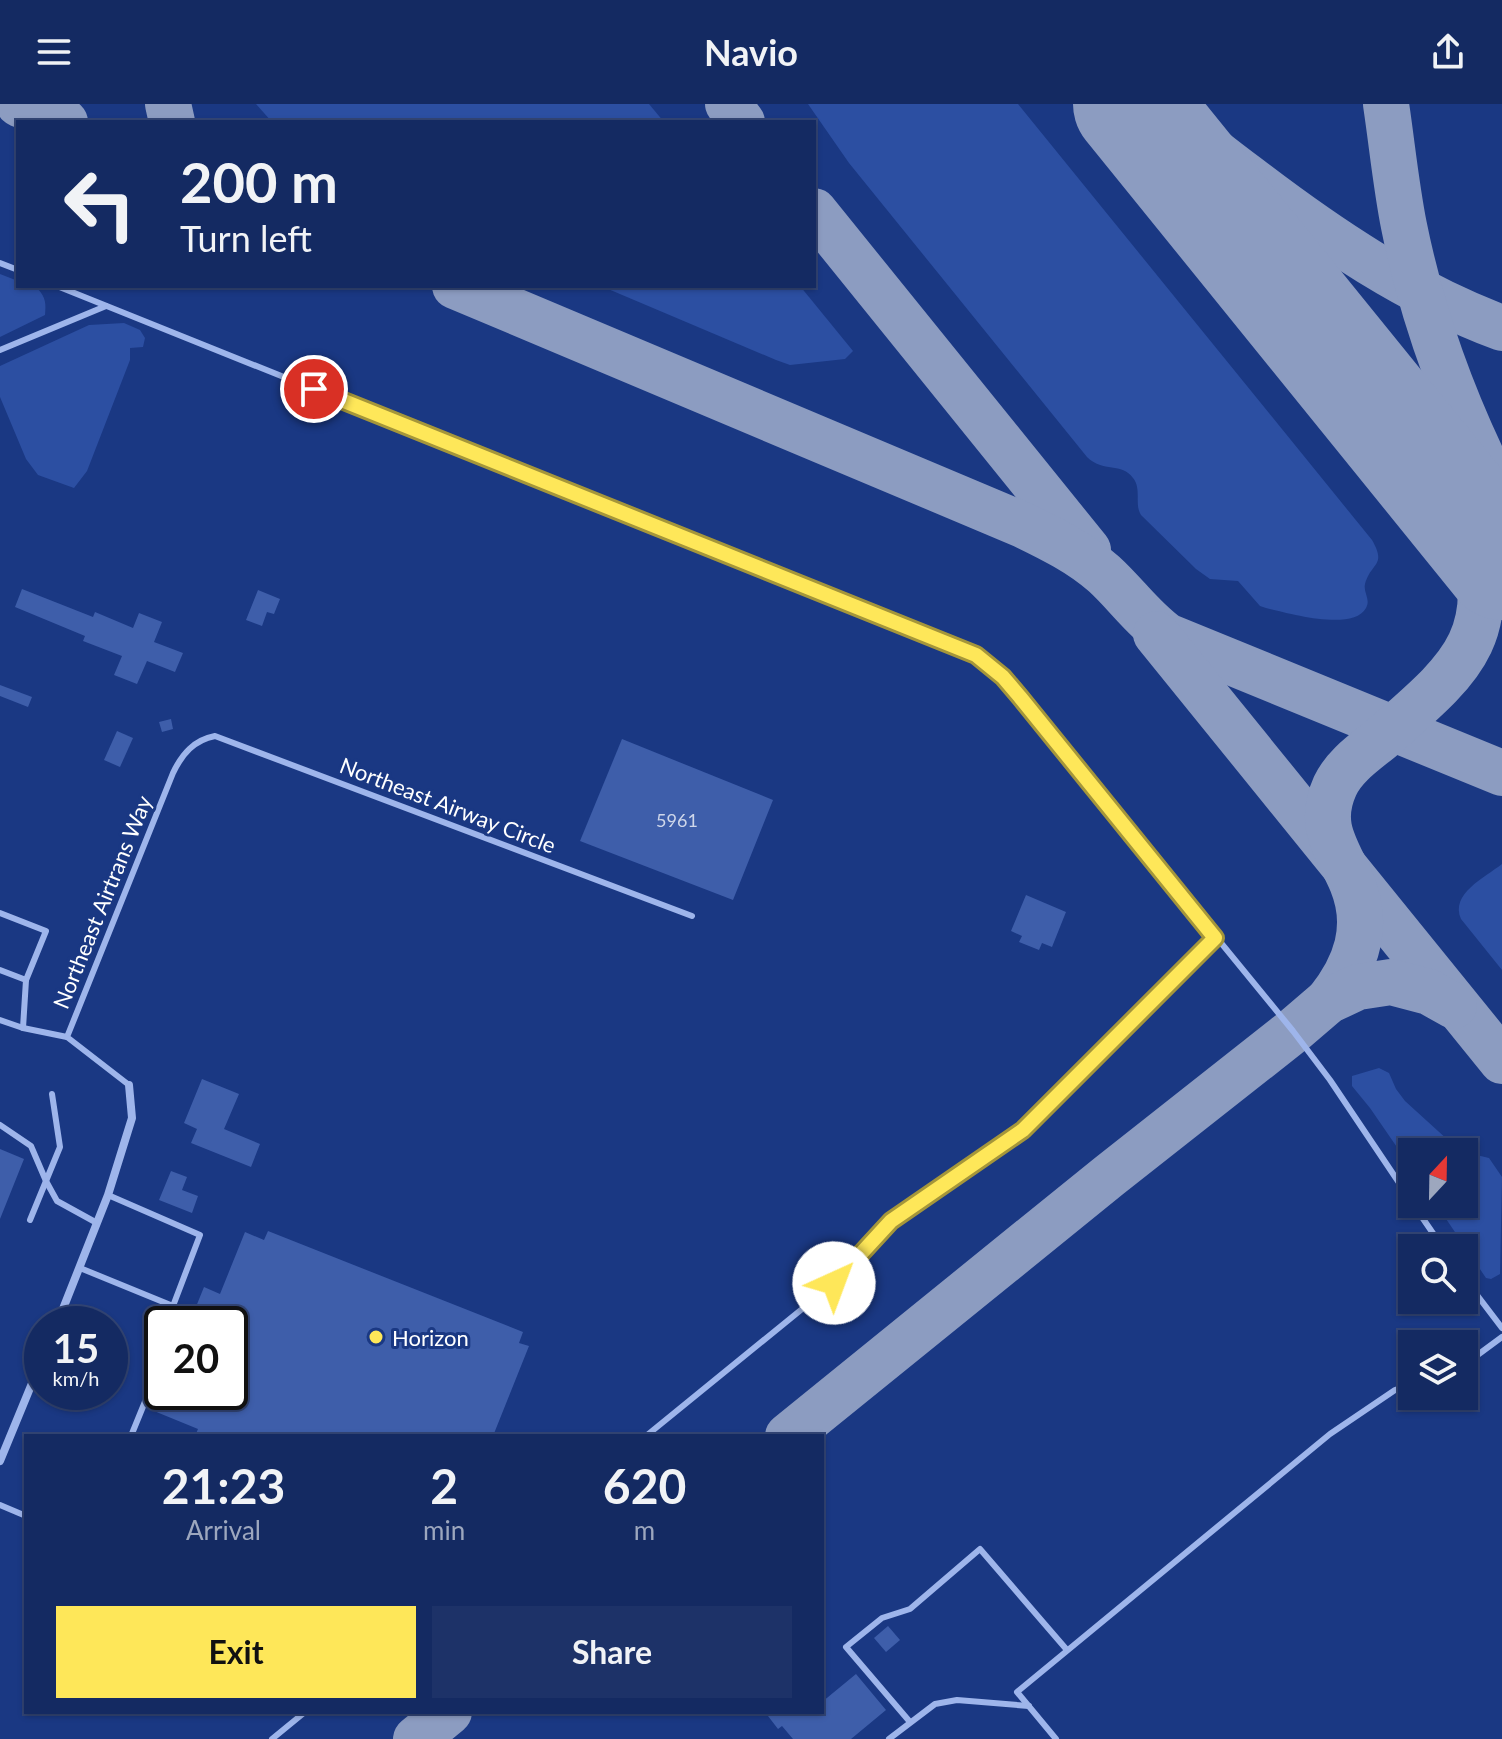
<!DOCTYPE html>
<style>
body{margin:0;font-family:Lato,sans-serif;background:#1d3268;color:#f1f3f6;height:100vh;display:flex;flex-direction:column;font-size:30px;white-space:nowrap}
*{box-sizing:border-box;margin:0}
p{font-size:26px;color:#9da7be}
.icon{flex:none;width:44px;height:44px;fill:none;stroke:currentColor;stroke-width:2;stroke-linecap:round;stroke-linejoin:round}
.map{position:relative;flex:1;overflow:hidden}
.details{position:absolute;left:24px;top:1330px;width:800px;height:280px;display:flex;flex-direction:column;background:#142a62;border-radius:0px;box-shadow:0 2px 6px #0004,0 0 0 2px #334677}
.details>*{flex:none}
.hud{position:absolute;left:16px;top:16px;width:800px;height:168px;border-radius:0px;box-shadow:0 2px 6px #0004,0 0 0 2px #334677;background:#142a62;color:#f1f3f6;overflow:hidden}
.needle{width:52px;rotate:22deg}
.tools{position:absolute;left:1398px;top:1034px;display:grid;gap:16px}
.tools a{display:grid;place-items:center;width:80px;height:80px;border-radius:0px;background:#142a62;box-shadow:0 2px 6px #0004,0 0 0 2px #334677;font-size:40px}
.speed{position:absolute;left:24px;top:1202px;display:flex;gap:16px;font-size:40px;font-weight:700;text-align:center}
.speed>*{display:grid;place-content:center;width:104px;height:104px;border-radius:50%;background:#142a62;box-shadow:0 2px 6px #0004,0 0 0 2px #334677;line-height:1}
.speed small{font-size:20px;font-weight:400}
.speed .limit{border:4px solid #111;border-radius:12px;background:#fff;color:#111}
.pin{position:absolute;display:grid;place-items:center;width:68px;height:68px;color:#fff;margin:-34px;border:4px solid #fff;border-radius:50%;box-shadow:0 2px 8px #0007}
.me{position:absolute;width:88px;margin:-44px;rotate:43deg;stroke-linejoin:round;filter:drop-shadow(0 0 6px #0008)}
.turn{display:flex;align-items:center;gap:28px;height:168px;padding:0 32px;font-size:36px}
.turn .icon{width:104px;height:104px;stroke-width:2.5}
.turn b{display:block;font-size:56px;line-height:68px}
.eta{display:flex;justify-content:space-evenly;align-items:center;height:136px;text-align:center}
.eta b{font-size:48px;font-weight:700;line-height:56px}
.primary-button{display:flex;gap:16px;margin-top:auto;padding:16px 32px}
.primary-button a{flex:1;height:92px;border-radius:0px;background:#fee759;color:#111;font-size:32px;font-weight:700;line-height:92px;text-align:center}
.primary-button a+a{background:#1d3268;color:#f1f3f6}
header{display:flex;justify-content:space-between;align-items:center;height:104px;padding:0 32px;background:#142a62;font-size:36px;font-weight:700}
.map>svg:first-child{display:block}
.green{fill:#2c4fa2}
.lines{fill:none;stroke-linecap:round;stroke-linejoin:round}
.taxiway{stroke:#8c9cc1;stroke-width:46}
.runway{stroke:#8c9cc1;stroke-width:116}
.building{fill:#3e5eaa}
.service{stroke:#9eb5eb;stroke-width:6}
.minor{stroke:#9eb5eb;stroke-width:8}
.route-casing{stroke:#a5963a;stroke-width:20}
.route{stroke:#fee759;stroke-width:14}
.poi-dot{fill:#fee759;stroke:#1a3883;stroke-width:3}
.labels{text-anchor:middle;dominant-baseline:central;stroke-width:6;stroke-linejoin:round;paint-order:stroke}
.number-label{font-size:18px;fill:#cfd7ea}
.street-label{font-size:22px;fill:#fff;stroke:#1a3883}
.poi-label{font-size:22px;fill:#fff;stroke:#1a3883;text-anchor:start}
</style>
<header><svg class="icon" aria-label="menu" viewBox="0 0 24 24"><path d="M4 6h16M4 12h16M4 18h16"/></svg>Navio<svg class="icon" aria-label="share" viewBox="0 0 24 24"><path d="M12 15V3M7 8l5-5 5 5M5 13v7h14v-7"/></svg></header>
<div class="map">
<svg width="1502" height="1635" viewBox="0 0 1502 1635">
<rect width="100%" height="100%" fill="#1a3883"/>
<g class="green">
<path d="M256,0H649L664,18H272Z"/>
<path d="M808,0H1018L1372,436C1387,462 1371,458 1365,480C1363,489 1371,495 1366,504C1353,528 1288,509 1266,504L1260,502L1238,477L1210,475L1196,465L1141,411C1134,400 1142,385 1133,374C1122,358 1103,369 1087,353L849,59Z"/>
<path d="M0,170L18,177V182L38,185C46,194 46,200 45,211L0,233Z"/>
<path d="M601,182H800L853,247L845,255L790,261L776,256Z"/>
<path d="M124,219L140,226L145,234L143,243L130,244V256L87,367L74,384L38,371L26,355L0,293V262L89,221Z"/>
<path d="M1502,760V866L1461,815C1450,790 1484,774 1502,760Z"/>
<path d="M1379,964L1389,969L1396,985L1405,997L1460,1047L1489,1054L1502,1073L1500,1170L1491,1175L1486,1174L1436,1100H1464V1048H1412V1065L1370,1004L1352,982V972Z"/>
</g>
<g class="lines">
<g class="taxiway">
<path d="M19,0L65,18"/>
<path d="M168,0L172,18"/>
<path d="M728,0L742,18"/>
<path d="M1159,0C1187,27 1218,51 1249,74C1326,133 1410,190 1502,224"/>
<path d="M1386,0C1392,40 1396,82 1404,122C1423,216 1458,309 1502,394"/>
<path d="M814,107L1088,446"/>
<path d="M455,182L1023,421C1052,435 1080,449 1104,470C1126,490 1142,514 1167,532L1502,669"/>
<path d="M1156,530L1502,957"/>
<path d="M1328,897C1356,862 1370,823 1352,779C1337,744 1317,722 1335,682C1345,661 1365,648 1382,634C1464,562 1502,534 1469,417"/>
<path d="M788,1332L1109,1072L1293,927L1328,897L1358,883L1391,878L1429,888L1454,902"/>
<path d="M416,1635L449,1608"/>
</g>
<path class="runway" d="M1131,0L1502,458"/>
</g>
<g class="building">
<path d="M22,485L93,513L95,508L133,524L139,509L162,518L154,538L183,549L175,568L147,557L137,580L114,571L122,552L83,537L85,532L15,503Z"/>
<path d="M258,486L280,495L274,510L267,508L262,522L246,516Z"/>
<path d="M0,581L32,593L28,603L0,592Z"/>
<path d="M171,615L173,625L162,628L159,618Z"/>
<path d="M117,627L133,634L120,663L104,656Z"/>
<path d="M622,635L773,696L733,796L580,737Z"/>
<path d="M1026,791L1066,808L1052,843L1042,839L1039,846L1019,838L1022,832L1011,827Z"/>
<path d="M202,975L239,990L224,1025L260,1040L251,1063L191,1039L197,1025L184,1019Z"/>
<path d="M0,1045L24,1055L0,1115Z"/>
<path d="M171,1067L187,1073L182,1086L198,1092L192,1109L159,1096Z"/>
<path d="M268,1127L523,1228L519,1239L529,1242L493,1332H195L198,1325L154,1307L161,1288H230V1220H189L204,1183L220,1190L245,1128L264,1136Z"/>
<path d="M888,1522L900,1536L886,1548L874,1534Z"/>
<path d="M856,1570L886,1606L851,1635H793L782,1622L778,1625L768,1612L773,1608H822V1598Z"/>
</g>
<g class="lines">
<g class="service">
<path d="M0,159L18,166"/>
<path d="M57,182L976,551L1003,573L1020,593L1293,927L1330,976L1412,1098"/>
<path d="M0,246L106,202"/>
<path d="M0,809L46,827L26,876"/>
<path d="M0,866L26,876L23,924"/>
<path d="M0,916L23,924L67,933"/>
<path d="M129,981L67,933L173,669C182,650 194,636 215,632L692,812"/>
<path d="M0,1021L31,1042L46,1077L60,1043L52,990"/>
<path d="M46,1077L57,1097L97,1119"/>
<path d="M108,1091L200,1131L173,1202L176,1220"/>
<path d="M1413,1100L1443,1144"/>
<path d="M30,1116L46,1077"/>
<path d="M80,1164L173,1202"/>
<path d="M1464,1174L1502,1224"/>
<path d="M1464,1261L1502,1233"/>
<path d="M131,1332L162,1256"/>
<path d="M646,1332L834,1179L891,1117L1023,1026L1215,834"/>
<path d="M0,1401L26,1412"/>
<path d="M910,1618L846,1543L882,1514L910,1505L980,1445L1067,1546"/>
<path d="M272,1635L305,1608"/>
<path d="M889,1635L935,1600L957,1596L1029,1602"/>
<path d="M1056,1635L1017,1588L1330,1330L1395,1286L1412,1280"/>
</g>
<g class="minor">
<path d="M57,1220L108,1091L132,1014L129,981"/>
<path d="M0,1357L42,1255"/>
</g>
</g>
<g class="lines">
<defs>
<path id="route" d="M314,285L976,551L1003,573L1020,593L1215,834L1023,1026L891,1117L834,1179"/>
</defs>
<use href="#route" class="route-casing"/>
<use href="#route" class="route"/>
</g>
<circle class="poi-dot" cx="376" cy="1233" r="8"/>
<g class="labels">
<g class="number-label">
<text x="677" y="716">5961</text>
</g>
<g class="street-label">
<text transform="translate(448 701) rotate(21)">Northeast Airway Circle</text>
<text transform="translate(102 798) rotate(-68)">Northeast Airtrans Way</text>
</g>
<g class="poi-label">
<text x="392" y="1233">Horizon</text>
</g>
</g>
</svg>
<div class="tools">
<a><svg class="needle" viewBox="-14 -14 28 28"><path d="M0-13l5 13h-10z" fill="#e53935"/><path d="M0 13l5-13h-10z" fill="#9da7be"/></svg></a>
<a><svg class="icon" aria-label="search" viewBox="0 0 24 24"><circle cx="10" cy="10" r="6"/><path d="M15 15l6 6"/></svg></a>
<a><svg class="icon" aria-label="layers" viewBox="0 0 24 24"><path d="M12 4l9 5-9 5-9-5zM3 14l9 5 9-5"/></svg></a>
</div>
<div class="speed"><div>15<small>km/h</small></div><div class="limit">20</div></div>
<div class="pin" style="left:314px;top:285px;background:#d93025"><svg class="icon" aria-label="arrive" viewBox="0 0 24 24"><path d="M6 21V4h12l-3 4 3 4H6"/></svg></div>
<svg class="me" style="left:834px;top:1179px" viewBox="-20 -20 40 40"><circle r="19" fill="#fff"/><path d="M0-13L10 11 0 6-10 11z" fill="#fee759"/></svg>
<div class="hud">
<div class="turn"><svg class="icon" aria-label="left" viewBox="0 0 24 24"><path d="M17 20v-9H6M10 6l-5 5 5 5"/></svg><div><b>200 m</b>Turn left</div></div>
</div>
<section class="details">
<div class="eta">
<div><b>21:23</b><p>Arrival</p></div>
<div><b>2</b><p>min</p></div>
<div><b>620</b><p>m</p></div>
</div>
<div class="primary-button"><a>Exit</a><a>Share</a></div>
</section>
</div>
